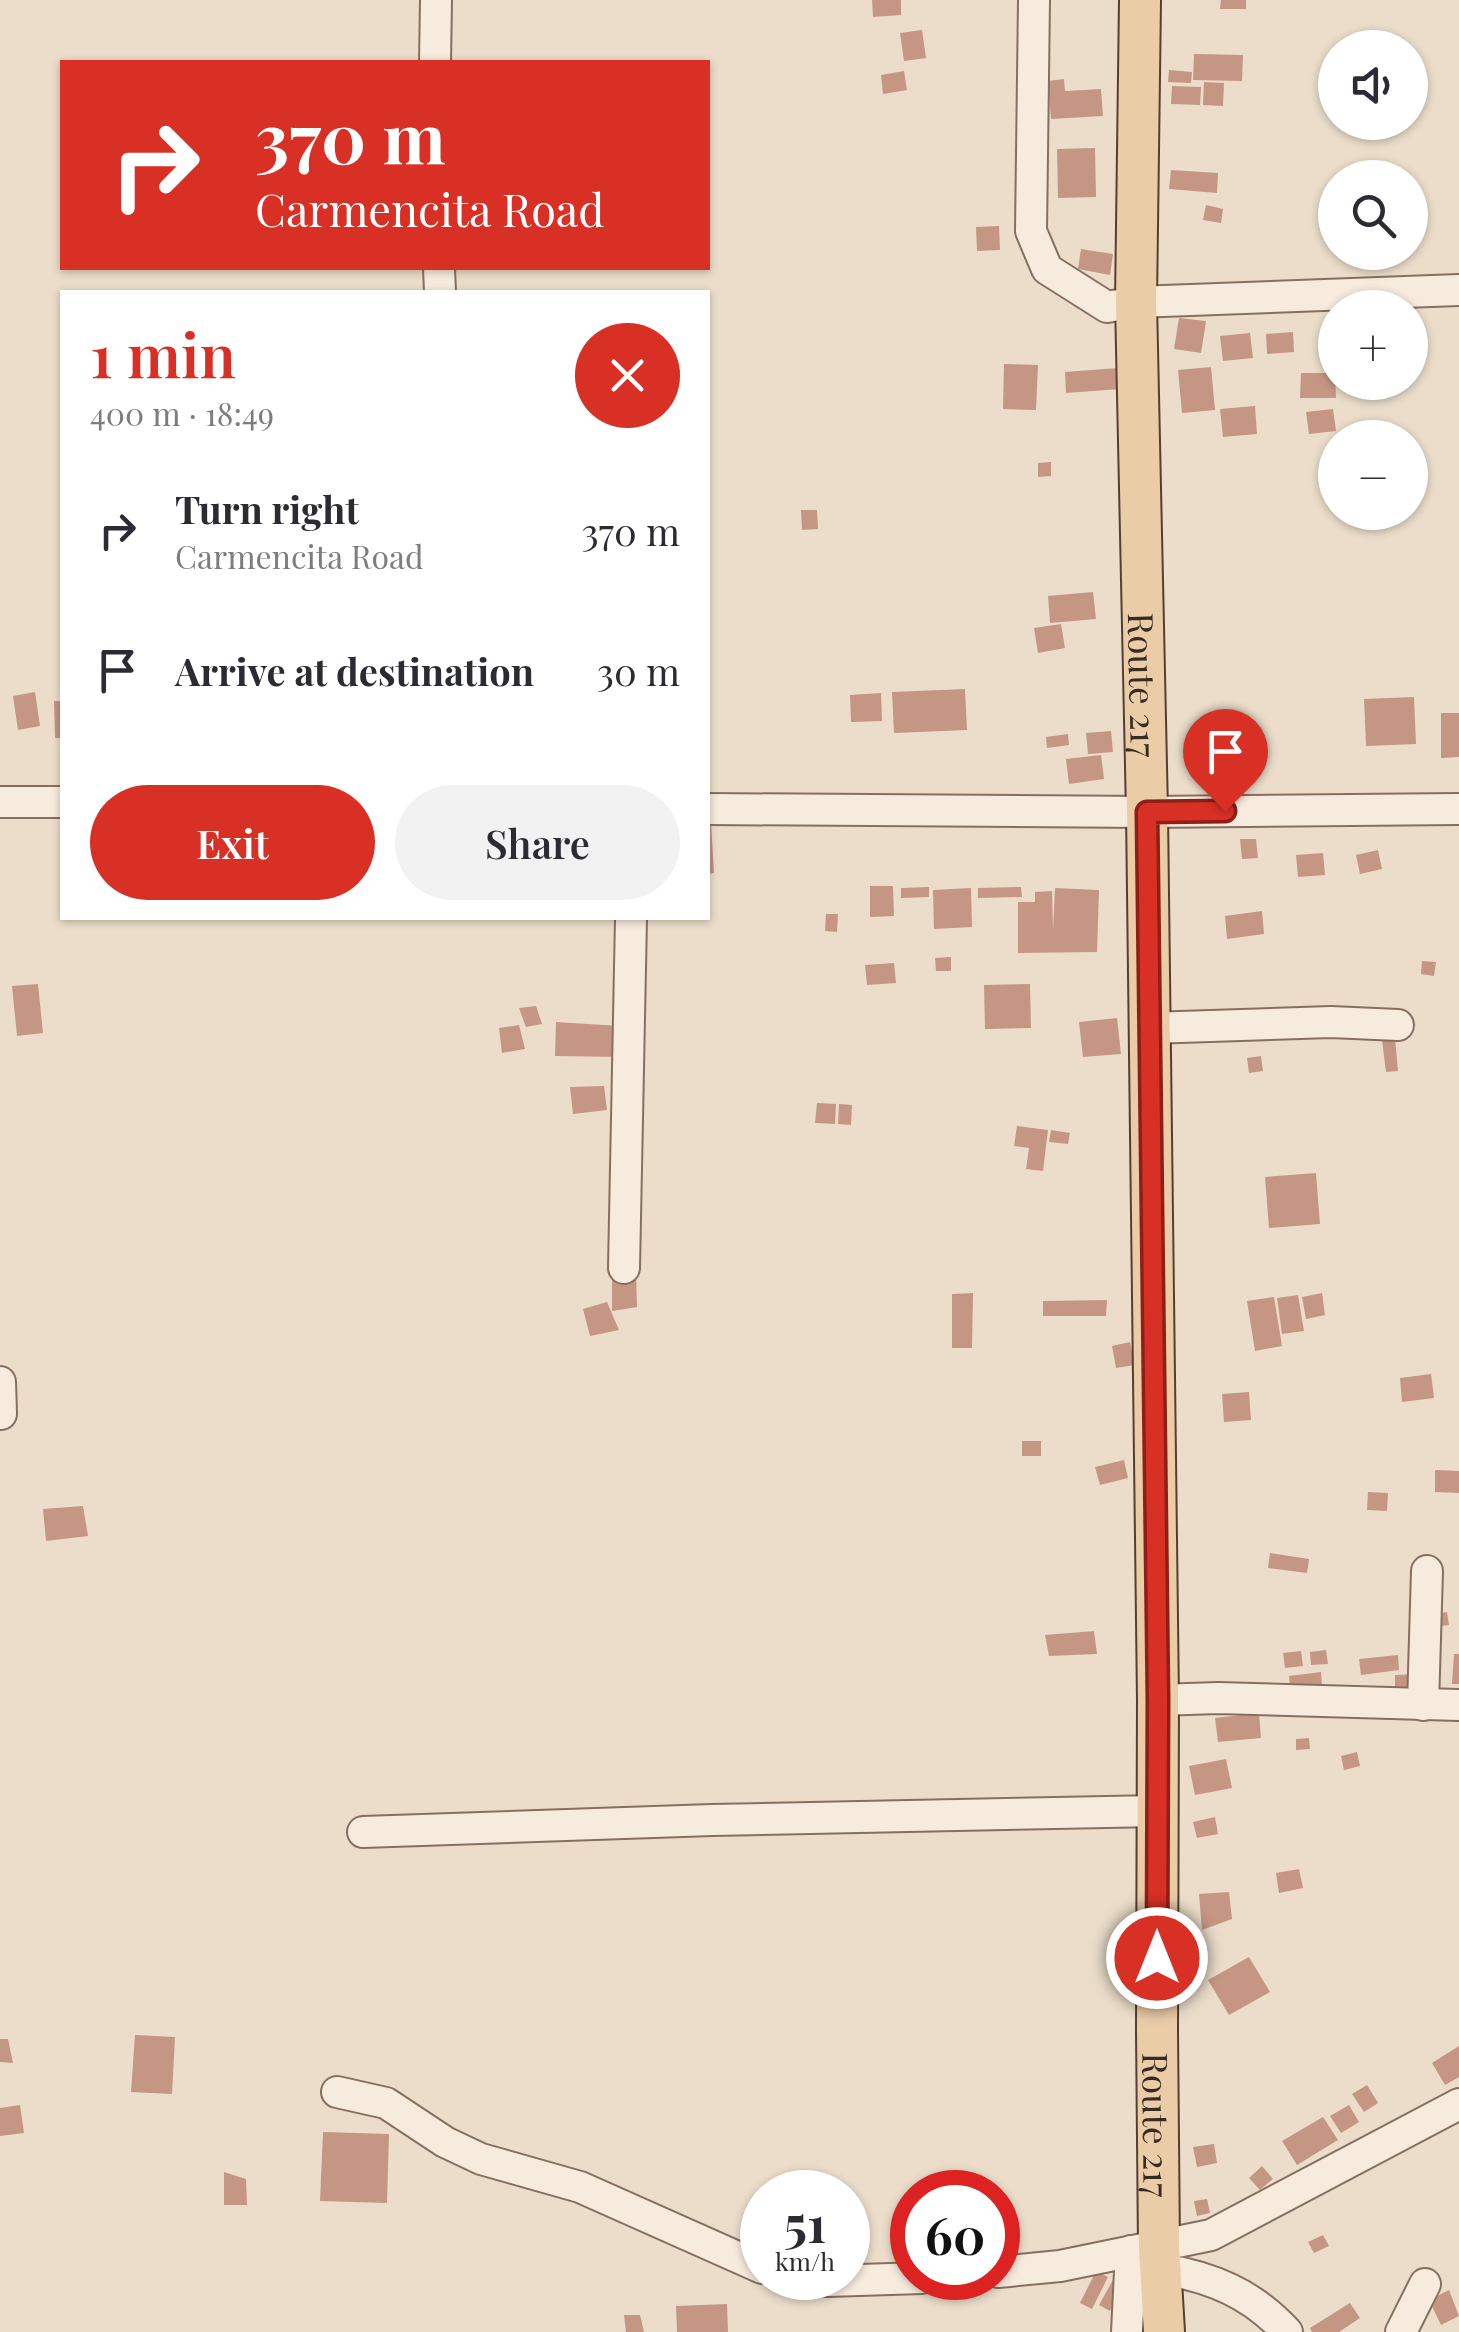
<!DOCTYPE html>
<meta charset="utf-8">
<style>
body{margin:0;font-family:"Playfair Display",serif;background:#f2f2f3;color:#2b2b33;height:100vh;display:flex;flex-direction:column;font-size:38px;white-space:nowrap}
*{box-sizing:border-box;margin:0}
p{font-size:32px;color:#7c7c81}
.icon{flex:none;width:55px;height:55px;fill:none;stroke:currentColor;stroke-width:2;stroke-linecap:round;stroke-linejoin:round}
.map{position:relative;flex:1;overflow:hidden}
.sheet{position:absolute;left:60px;top:290px;width:650px;height:630px;display:flex;flex-direction:column;background:#fff;border-radius:0px;box-shadow:0 2px 8px #0004}
.sheet>*{flex:none}
.guide{position:absolute;left:60px;top:60px;width:650px;height:210px;border-radius:0px;box-shadow:0 2px 8px #0004;background:#d93025;color:#fff;overflow:hidden}
.fabs{position:absolute;left:1318px;top:30px;display:grid;gap:20px}
.fabs a{display:grid;place-items:center;width:110px;height:110px;border-radius:50%;background:#fff;box-shadow:0 2px 8px #0004;font-size:50px}
.speed{position:absolute;left:740px;top:2170px;display:flex;gap:20px;font-size:50px;font-weight:700;text-align:center}
.speed>*{display:grid;place-content:center;width:130px;height:130px;border-radius:50%;background:#fff;box-shadow:0 2px 8px #0004;line-height:1}
.speed small{font-size:25px;font-weight:400}
.speed .limit{border:15px solid #d22;background:#fff;color:#111}
.pin{position:absolute;display:grid;place-items:center;width:85px;height:85px;color:#fff;margin:-102px -42px;border-radius:50% 50% 50% 0;rotate:-45deg;box-shadow:0 0 10px #0007}
.pin .icon{rotate:45deg}
.me{position:absolute;width:110px;margin:-55px;rotate:0deg;stroke-linejoin:round;filter:drop-shadow(0 0 8px #0008)}
.turn{display:flex;align-items:center;gap:35px;height:210px;padding:0 30px;font-size:45px}
.turn .icon{width:130px;height:130px;stroke-width:2.5}
.turn b{display:block;font-size:70px;line-height:85px}
.round{display:grid;place-items:center;flex:none;width:105px;height:105px;border-radius:52px;background:#f2f2f3}
.overview{display:flex;align-items:center;justify-content:space-between;height:170px;padding:0 30px}
h1{font-size:60px;font-weight:600;line-height:75px;color:#d93025}
.cta{display:flex;gap:20px;margin-top:auto;padding:20px 30px}
.cta a{flex:1;height:115px;border-radius:60px;background:#d93025;color:#fff;font-size:40px;font-weight:600;line-height:115px;text-align:center}
.cta a+a{background:#f2f2f3;color:#2b2b33}
ul{padding:0;list-style:none}
li{display:flex;align-items:center;gap:30px;height:140px;padding:0 30px}
li div{flex:1}
li b{display:block;font-size:38px}
li em{font-style:normal}
.map>svg:first-child{display:block}
.building{fill:#c69684}
.lines{fill:none;stroke-linecap:round;stroke-linejoin:round}
.minor-casing{stroke:#876f60;stroke-width:34}
.major-casing{stroke:#553f34;stroke-width:44}
.minor{stroke:#f7ebdd;stroke-width:30}
.major{stroke:#eacca7;stroke-width:40}
.route-casing{stroke:#8d1f18;stroke-width:25}
.route{stroke:#d93025;stroke-width:18}
.labels{text-anchor:middle;dominant-baseline:central;stroke-width:10;stroke-linejoin:round;paint-order:stroke}
.street-label{font-size:35px;fill:#392a22;stroke:#f3e8da}
</style>
<div class="map">
<svg width="1459" height="2332" viewBox="0 0 1459 2332">
<rect width="100%" height="100%" fill="#ebddca"/>
<g class="building">
<path d="M872,0H901V15L873,17Z"/>
<path d="M1221,0H1246V9H1220Z"/>
<path d="M922,30L926,58L904,61L900,33Z"/>
<path d="M1194,54L1243,55L1242,81L1193,80Z"/>
<path d="M1169,70L1192,72L1191,83L1168,82Z"/>
<path d="M904,71L907,90L883,94L881,75Z"/>
<path d="M1064,79L1065,91L1101,89L1103,116L1051,119L1048,81Z"/>
<path d="M1204,82L1224,83L1223,106L1203,105Z"/>
<path d="M1172,86L1201,87L1200,105L1171,104Z"/>
<path d="M1095,148L1096,197L1058,198L1057,149Z"/>
<path d="M1171,170L1218,173L1217,193L1169,189Z"/>
<path d="M1206,205L1223,209L1221,223L1203,220Z"/>
<path d="M999,226L1000,250L977,251L976,227Z"/>
<path d="M1081,249L1113,254L1110,275L1078,269Z"/>
<path d="M1179,318L1206,321L1201,353L1174,349Z"/>
<path d="M1293,332L1294,352L1267,354L1266,334Z"/>
<path d="M1250,333L1253,358L1223,361L1220,336Z"/>
<path d="M1004,364L1038,365L1036,410L1003,409Z"/>
<path d="M1211,367L1215,410L1182,413L1178,370Z"/>
<path d="M1118,368L1120,389L1066,393L1065,372Z"/>
<path d="M1301,373H1335L1336,398H1300Z"/>
<path d="M1255,406L1257,434L1223,437L1220,409Z"/>
<path d="M1333,409L1336,431L1309,434L1306,412Z"/>
<path d="M1051,462V476L1038,477V463Z"/>
<path d="M801,510H817L818,529L802,530Z"/>
<path d="M1093,592L1096,619L1050,623L1048,596Z"/>
<path d="M1061,624L1065,648L1038,653L1034,628Z"/>
<path d="M965,689L967,730L894,733L892,692Z"/>
<path d="M35,692L40,726L18,730L13,696Z"/>
<path d="M881,693L882,721L851,722L850,695Z"/>
<path d="M1414,697L1416,744L1366,746L1364,699Z"/>
<path d="M54,701H62V738H55Z"/>
<path d="M1441,713H1459V757L1441,758Z"/>
<path d="M1111,731L1113,752L1088,754L1086,733Z"/>
<path d="M1068,734L1069,745L1047,748L1046,737Z"/>
<path d="M1101,755L1104,779L1069,784L1066,759Z"/>
<path d="M708,822H711L714,873L708,874Z"/>
<path d="M1240,839H1256L1258,858L1242,859Z"/>
<path d="M1378,850L1382,869L1360,874L1356,855Z"/>
<path d="M1323,853L1325,875L1298,877L1296,855Z"/>
<path d="M870,886H893L894,916L870,917Z"/>
<path d="M929,887V897L901,898V888Z"/>
<path d="M1021,887L1022,897L978,898V888Z"/>
<path d="M971,888L972,927L934,929L933,890Z"/>
<path d="M1055,888L1099,890L1097,952L1018,953V902H1035V892L1052,891L1053,930Z"/>
<path d="M1262,911L1264,934L1227,939L1225,916Z"/>
<path d="M826,914H838L837,932L825,931Z"/>
<path d="M951,957V971H936L935,958Z"/>
<path d="M1422,961L1436,962L1434,976L1421,974Z"/>
<path d="M894,963L896,983L867,985L865,965Z"/>
<path d="M38,984L43,1033L17,1036L12,986Z"/>
<path d="M1030,984L1031,1028L985,1029L984,985Z"/>
<path d="M536,1006L542,1024L526,1027L519,1008Z"/>
<path d="M1117,1018L1121,1054L1083,1057L1079,1022Z"/>
<path d="M556,1022L620,1026L622,1057L555,1056Z"/>
<path d="M519,1025L525,1049L502,1053L499,1028Z"/>
<path d="M1395,1038L1398,1071L1386,1072L1382,1040Z"/>
<path d="M1261,1056L1263,1071L1249,1073L1247,1058Z"/>
<path d="M604,1086L607,1110L573,1114L570,1087Z"/>
<path d="M817,1103L836,1104L835,1124L815,1123Z"/>
<path d="M839,1104L852,1105L851,1125L838,1124Z"/>
<path d="M1017,1126L1048,1130L1043,1171L1026,1169L1029,1148L1014,1146Z"/>
<path d="M1051,1130L1070,1133L1068,1144L1049,1142Z"/>
<path d="M1316,1173L1320,1224L1269,1228L1265,1177Z"/>
<path d="M612,1272L636,1273L637,1307L612,1311Z"/>
<path d="M973,1293L972,1348H952V1294Z"/>
<path d="M1322,1293L1325,1315L1306,1319L1302,1297Z"/>
<path d="M1298,1295L1304,1331L1282,1334L1277,1298Z"/>
<path d="M1274,1297L1282,1346L1255,1351L1247,1301Z"/>
<path d="M1107,1300L1106,1316H1043V1301Z"/>
<path d="M607,1302L619,1330L590,1336L583,1309Z"/>
<path d="M1130,1342L1135,1365L1116,1368L1112,1346Z"/>
<path d="M1431,1374L1434,1398L1402,1402L1400,1378Z"/>
<path d="M1249,1392L1251,1420L1224,1422L1222,1394Z"/>
<rect x="1022" y="1441" width="19" height="15"/>
<path d="M1124,1460L1128,1478L1100,1485L1095,1467Z"/>
<path d="M1435,1470L1459,1471V1493L1435,1492Z"/>
<path d="M1368,1492L1388,1493L1387,1511L1367,1510Z"/>
<path d="M83,1506L88,1536L46,1541L43,1509Z"/>
<path d="M1270,1553L1309,1559L1307,1573L1268,1568Z"/>
<path d="M1447,1612L1449,1625L1434,1627L1432,1614Z"/>
<path d="M1094,1631L1097,1654L1049,1656L1045,1635Z"/>
<path d="M1326,1650L1328,1664L1311,1665L1310,1652Z"/>
<path d="M1301,1651L1303,1666L1285,1668L1283,1653Z"/>
<path d="M1454,1654H1459V1684H1452Z"/>
<path d="M1398,1655L1399,1670L1361,1675L1359,1659Z"/>
<path d="M1321,1672L1322,1685L1290,1689L1289,1676Z"/>
<path d="M1420,1674L1421,1689L1395,1690V1675Z"/>
<path d="M1259,1713L1261,1738L1218,1742L1215,1718Z"/>
<path d="M1309,1738L1310,1749L1296,1750V1739Z"/>
<path d="M1357,1752L1360,1766L1344,1770L1341,1756Z"/>
<path d="M1226,1759L1232,1788L1195,1795L1189,1766Z"/>
<path d="M1215,1817L1218,1834L1197,1838L1193,1822Z"/>
<path d="M1299,1869L1303,1888L1279,1893L1276,1873Z"/>
<path d="M1229,1892L1232,1919L1202,1930L1199,1894Z"/>
<path d="M1249,1957L1270,1992L1229,2015L1208,1980Z"/>
<path d="M135,2035L175,2037L172,2094L131,2092Z"/>
<path d="M0,2039H8L13,2063L0,2062Z"/>
<path d="M1459,2046V2077L1445,2085L1432,2063Z"/>
<path d="M1367,2085L1378,2103L1364,2112L1352,2094Z"/>
<path d="M20,2105L24,2133L0,2136V2108Z"/>
<path d="M1349,2105L1359,2122L1341,2133L1330,2116Z"/>
<path d="M1323,2117L1338,2140L1297,2165L1282,2141Z"/>
<path d="M323,2132L389,2134L387,2203L320,2201Z"/>
<path d="M1214,2144L1217,2163L1197,2167L1193,2147Z"/>
<path d="M1262,2166L1273,2179L1260,2190L1249,2178Z"/>
<path d="M224,2172L246,2179L247,2205H224Z"/>
<path d="M1207,2199L1210,2213L1197,2216L1194,2201Z"/>
<path d="M1323,2235L1329,2246L1314,2253L1308,2242Z"/>
<path d="M1096,2271L1108,2277L1092,2309L1080,2303Z"/>
<path d="M1113,2280L1123,2286L1110,2311L1099,2305Z"/>
<path d="M1449,2290L1459,2316L1441,2325L1429,2300Z"/>
<path d="M1350,2303L1360,2318L1339,2332H1312L1310,2328Z"/>
<path d="M727,2304L728,2332H677L676,2306Z"/>
<path d="M624,2315H640L644,2332H626Z"/>
</g>
<g class="lines">
<defs>
<g id="minor">
<path d="M1034,0L1031,231L1047,269L1107,307L1136,302L1459,290"/>
<path d="M435,62L436,0"/>
<path d="M439,268L440,292"/>
<path d="M0,802H62"/>
<path d="M708,809L1147,812L1459,809"/>
<path d="M1149,1028L1331,1022L1398,1025"/>
<path d="M624,1268L631,918"/>
<path d="M0,1382L1,1414"/>
<path d="M1158,1700L1218,1698L1459,1705"/>
<path d="M1423,1705L1427,1571"/>
<path d="M363,1832L712,1820L1158,1811"/>
<path d="M337,2092L386,2103L445,2142L481,2159L580,2187L762,2268"/>
<path d="M1162,2269C1212,2277 1252,2294 1287,2332"/>
<path d="M998,2272L1060,2266L1211,2235L1459,2104"/>
<path d="M790,2278L828,2281L922,2278"/>
<path d="M1127,2332L1131,2251"/>
<path d="M1401,2332L1425,2284"/>
</g>
<g id="major">
<path id="s1" d="M1140,0L1136,302L1147,812L1158,1700L1157,2031L1159,2247L1164,2332"/>
</g>
</defs>
<use href="#minor" class="minor-casing"/>
<use href="#major" class="major-casing"/>
<use href="#minor" class="minor"/>
<use href="#major" class="major"/>
</g>
<g class="lines">
<defs>
<path id="route" d="M1157,1958L1158,1700L1147,812L1225,811"/>
</defs>
<use href="#route" class="route-casing"/>
<use href="#route" class="route"/>
</g>
<g class="labels">
<g class="street-label">
<text stroke="none"><textPath href="#s1" startOffset="685">Route 217</textPath></text>
<text stroke="none"><textPath href="#s1" startOffset="2125">Route 217</textPath></text>
</g>
</g>
</svg>
<div class="fabs">
<a><svg class="icon" aria-label="sound" viewBox="0 0 24 24"><path d="M4 9h4l5-4v14l-5-4H4zM17 9q2 3 0 6"/></svg></a>
<a><svg class="icon" aria-label="search" viewBox="0 0 24 24"><circle cx="10" cy="10" r="6"/><path d="M15 15l6 6"/></svg></a>
<a>+</a>
<a>−</a>
</div>
<div class="speed"><div>51<small>km/h</small></div><div class="limit">60</div></div>
<div class="pin" style="left:1225px;top:811px;background:#d93025"><svg class="icon" aria-label="arrive" viewBox="0 0 24 24"><path d="M6 21V4h12l-3 4 3 4H6"/></svg></div>
<svg class="me" style="left:1157px;top:1958px" viewBox="-20 -20 40 40"><circle r="17" fill="#d93025" stroke="#fff" stroke-width="3"/><path d="M0-11L8 9 0 5-8 9z" fill="#fff"/></svg>
<div class="guide">
<div class="turn"><svg class="icon" aria-label="right" viewBox="0 0 24 24"><path d="M7 20v-9h11M14 6l5 5-5 5"/></svg><div><b>370 m</b>Carmencita Road</div></div>
</div>
<section class="sheet">
<div class="overview"><div><h1>1 min</h1><p>400 m · 18:49</p></div><a class="round" style="background:#d93025;color:#fff"><svg class="icon" aria-label="close" viewBox="0 0 24 24"><path d="M6 6l12 12M18 6L6 18"/></svg></a></div>
<ul>
<li><svg class="icon" aria-label="right" viewBox="0 0 24 24"><path d="M7 20v-9h11M14 6l5 5-5 5"/></svg><div><b>Turn right</b><p>Carmencita Road</p></div><em>370 m</em></li>
<li><svg class="icon" aria-label="arrive" viewBox="0 0 24 24"><path d="M6 21V4h12l-3 4 3 4H6"/></svg><div><b>Arrive at destination</b></div><em>30 m</em></li>
</ul>
<div class="cta"><a>Exit</a><a>Share</a></div>
</section>
</div>
